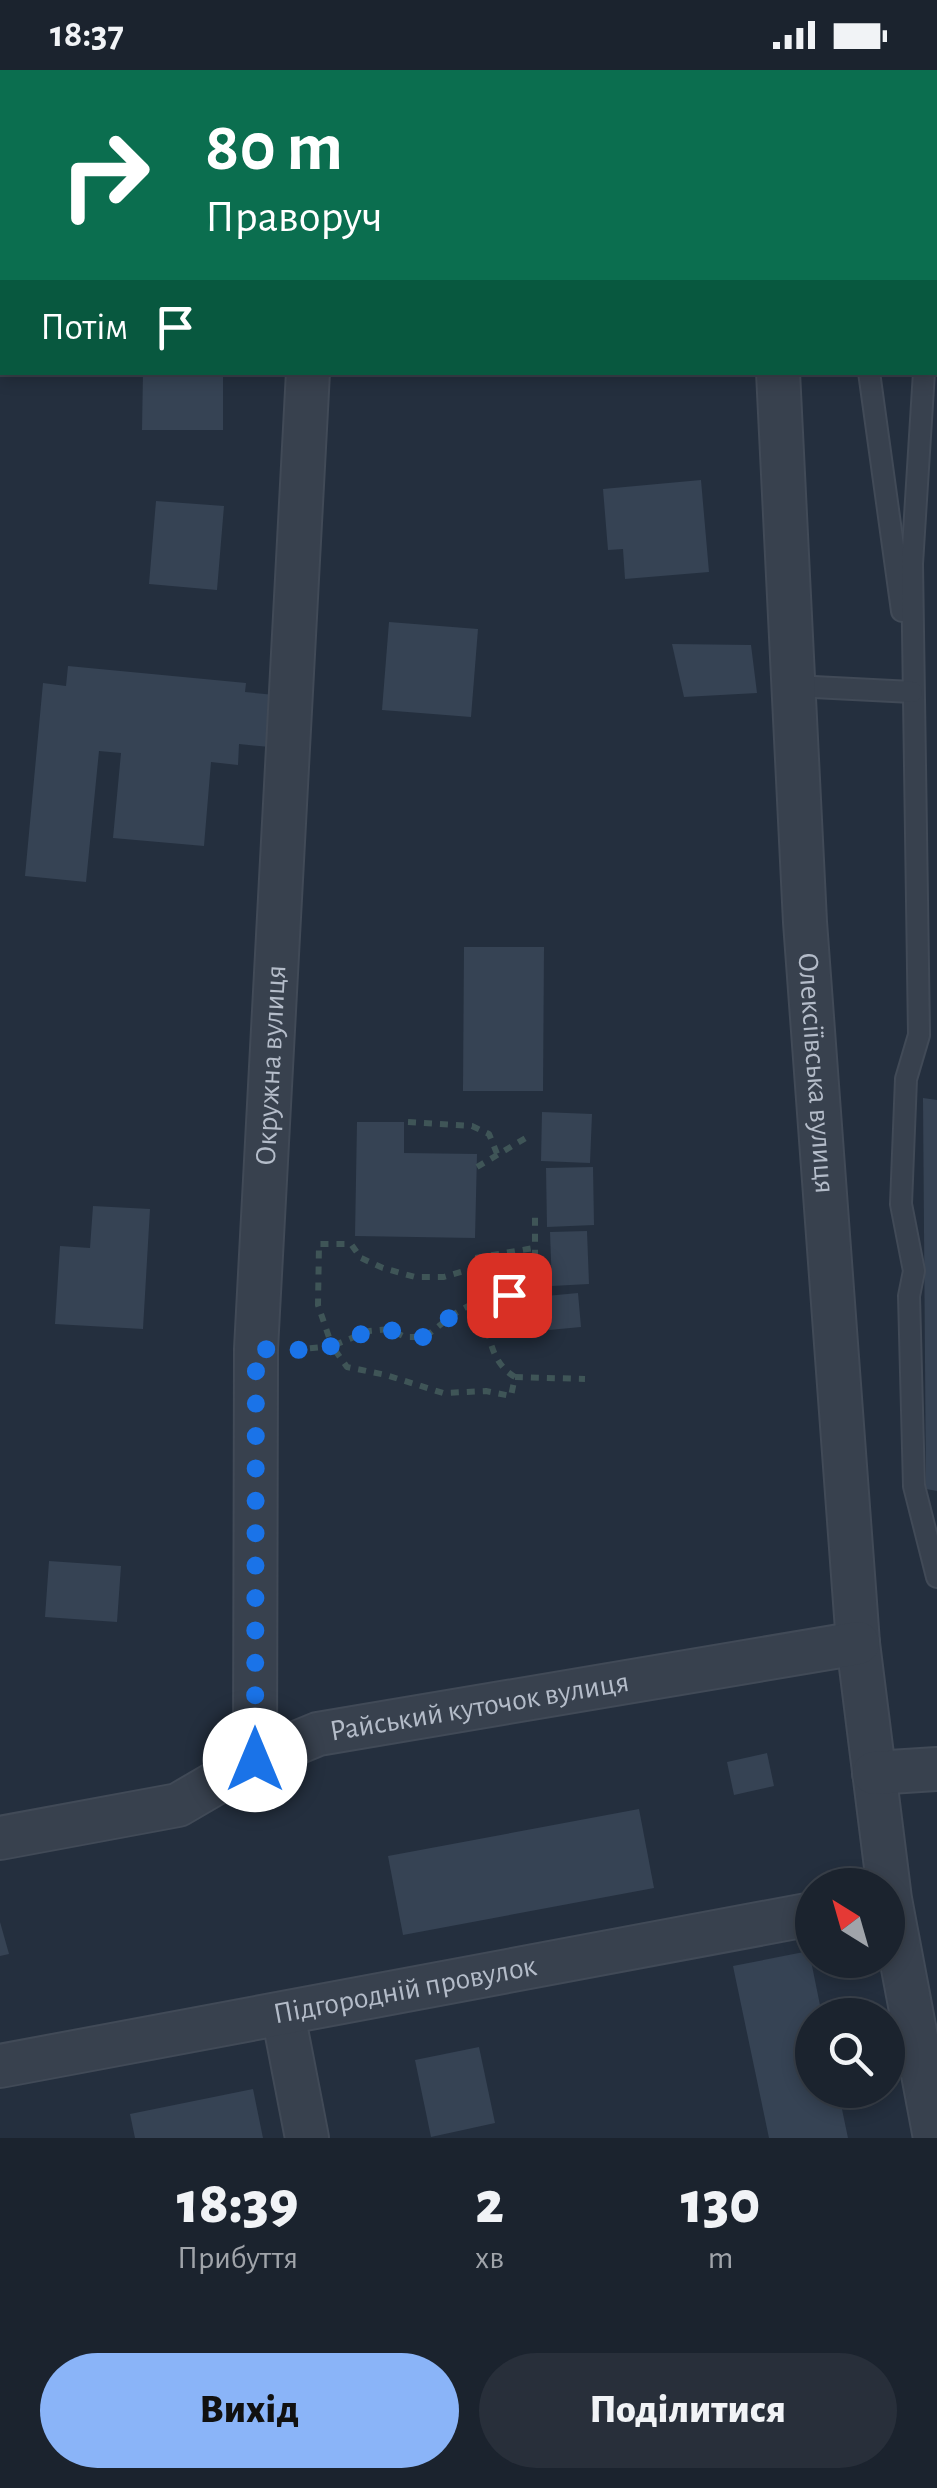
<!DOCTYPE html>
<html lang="uk">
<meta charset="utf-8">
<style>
body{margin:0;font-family:"Alegreya Sans",sans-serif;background:#282f3a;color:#f1f3f6;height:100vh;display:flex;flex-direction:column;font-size:38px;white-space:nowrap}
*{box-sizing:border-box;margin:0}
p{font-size:32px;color:#a0a4aa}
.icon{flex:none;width:55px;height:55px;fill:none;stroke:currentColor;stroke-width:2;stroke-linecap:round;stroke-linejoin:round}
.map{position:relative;height:2068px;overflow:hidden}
.sheet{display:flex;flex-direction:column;background:#1b232e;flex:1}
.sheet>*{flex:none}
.top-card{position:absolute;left:0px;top:0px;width:938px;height:305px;box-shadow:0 5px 15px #0003,0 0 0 2px #39404a;background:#0b6e4f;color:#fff;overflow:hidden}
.needle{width:65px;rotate:323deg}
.buttons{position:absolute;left:795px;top:1798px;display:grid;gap:20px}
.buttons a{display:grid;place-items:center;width:110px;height:110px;border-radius:50%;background:#1b232e;box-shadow:0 5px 15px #0003,0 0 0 2px #39404a;font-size:50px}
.pin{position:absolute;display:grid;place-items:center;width:85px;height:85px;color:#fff;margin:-42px;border-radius:20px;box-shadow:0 5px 15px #0006}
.me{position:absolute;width:110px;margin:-55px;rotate:0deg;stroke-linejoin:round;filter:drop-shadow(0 0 8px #0008)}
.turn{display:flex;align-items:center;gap:35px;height:210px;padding:0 40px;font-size:45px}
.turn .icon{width:130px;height:130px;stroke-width:2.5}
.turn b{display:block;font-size:70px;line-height:85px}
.then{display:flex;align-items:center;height:95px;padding:0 40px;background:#0003;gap:20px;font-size:38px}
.eta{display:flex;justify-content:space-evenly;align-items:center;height:170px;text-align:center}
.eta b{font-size:60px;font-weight:800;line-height:70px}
.action{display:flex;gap:20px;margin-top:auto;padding:20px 40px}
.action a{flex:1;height:115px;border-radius:60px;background:#8ab4f8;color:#111;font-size:40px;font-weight:800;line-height:115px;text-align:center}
.action a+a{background:#282f3a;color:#f1f3f6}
.status{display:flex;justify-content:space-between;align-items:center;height:70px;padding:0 50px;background:#1b232e;direction:ltr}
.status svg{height:28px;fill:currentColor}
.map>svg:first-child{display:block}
.building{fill:#364354}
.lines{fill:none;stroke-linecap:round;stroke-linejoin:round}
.service-casing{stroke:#414a57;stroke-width:24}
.minor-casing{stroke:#414a57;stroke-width:46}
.path{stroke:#3f5557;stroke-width:6;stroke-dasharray:8 8;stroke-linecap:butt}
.service{stroke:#38414e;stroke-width:20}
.minor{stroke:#38414e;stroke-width:42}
.route{stroke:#1a73e8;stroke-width:18;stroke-dasharray:0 32.4}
.labels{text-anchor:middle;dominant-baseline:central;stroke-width:10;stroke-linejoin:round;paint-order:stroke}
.street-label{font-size:30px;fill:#b4bcc9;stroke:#1d2633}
</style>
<div class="status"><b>18:37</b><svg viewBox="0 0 49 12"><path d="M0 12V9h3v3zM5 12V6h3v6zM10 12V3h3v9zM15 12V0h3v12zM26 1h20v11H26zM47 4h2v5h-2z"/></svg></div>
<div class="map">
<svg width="937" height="2068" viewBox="0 0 937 2068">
<rect width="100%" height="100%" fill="#242f3e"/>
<g class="building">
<path d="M143,302H223V360H142Z"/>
<path d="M701,410L709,502L625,509L623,479L608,480L603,419Z"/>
<path d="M156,431L224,436L217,520L149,514Z"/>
<path d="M389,552L478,559L471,647L382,640Z"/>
<path d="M672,574L751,575L757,623L684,627Z"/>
<path d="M68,596L246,613L245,622L275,625L270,677L239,674L238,695L211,692L204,776L113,768L121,683L99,681L86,812L25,806L43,613L66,616Z"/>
<path d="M464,877H544L543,1021H463Z"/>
<path d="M923,1028L937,1030V1421L926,1419Z"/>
<path d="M542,1042L592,1044L590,1093L541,1091Z"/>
<path d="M357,1052H404V1083L477,1084L475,1168L355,1166Z"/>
<path d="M593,1097L594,1155L547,1157L546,1098Z"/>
<path d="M93,1136L150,1139L143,1259L55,1254L60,1176L90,1178Z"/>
<path d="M587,1161L589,1214L552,1216L550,1162Z"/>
<path d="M578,1223L581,1257L549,1260L546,1226Z"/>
<path d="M49,1491L121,1496L117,1552L45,1547Z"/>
<path d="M767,1683L774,1716L734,1725L727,1692Z"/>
<path d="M639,1739L654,1818L403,1865L388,1786Z"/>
<path d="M0,1852L9,1884L0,1886Z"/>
<path d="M809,1881L822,1945H812V2020H838L848,2068H769L733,1896Z"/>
<path d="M479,1977L495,2053L431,2067L415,1990Z"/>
<path d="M253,2019L263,2068H135L130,2044Z"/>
</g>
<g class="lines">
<defs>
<g id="service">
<path d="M860,2V0"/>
<path d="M935,117L937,108"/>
<path d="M869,302L902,541"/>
<path d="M924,302L912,494L919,965L906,1009L901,1134L914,1201L909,1226L914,1416L937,1507"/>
<path d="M794,616L912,622"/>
</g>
<g id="minor">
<path d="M762,0V2"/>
<path d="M386,2L387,0"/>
<path id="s1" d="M778,302L805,852L858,1573L890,1829L935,2068"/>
<path id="s2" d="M255,1690L256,1279L308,302"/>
<path d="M874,1703L937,1699"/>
<path id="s3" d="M0,1768L178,1735L255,1690L318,1664L858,1573"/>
<path d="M283,1944L307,2068"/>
<path id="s4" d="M0,1996L812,1844"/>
</g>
</defs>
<use href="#service" class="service-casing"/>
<use href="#minor" class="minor-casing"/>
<g class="path">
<path d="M408,1052L472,1056L489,1064L498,1086"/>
<path d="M477,1097L529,1066"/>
<path d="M474,1198L486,1226L509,1225L535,1219"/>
<path d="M484,1241L486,1226L454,1244L425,1267H405L389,1259L369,1261L332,1276L347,1297L386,1305L443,1323L486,1321L511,1326L515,1307L585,1309"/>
<path d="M294,1280L332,1276L318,1235L319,1174H351L361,1188L383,1198L415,1207H444L474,1198L475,1188L534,1178"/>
<path d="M515,1307C491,1293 489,1266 484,1241L513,1243L535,1236V1140"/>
</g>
<use href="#service" class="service"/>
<use href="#minor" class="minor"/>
</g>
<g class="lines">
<path class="route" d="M255,1690L256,1279L307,1280L332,1276L369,1261L389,1259L405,1267H425L454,1244L486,1226L509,1225"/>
</g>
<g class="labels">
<g class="street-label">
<text stroke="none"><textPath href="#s2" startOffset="695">Окружна вулиця</textPath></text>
<text stroke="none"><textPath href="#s1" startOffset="702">Олексіївська вулиця</textPath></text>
<text stroke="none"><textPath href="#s3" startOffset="502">Райський куточок вулиця</textPath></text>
<text stroke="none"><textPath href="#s4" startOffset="412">Підгородній провулок</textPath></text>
</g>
</g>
</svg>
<div class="buttons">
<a><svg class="needle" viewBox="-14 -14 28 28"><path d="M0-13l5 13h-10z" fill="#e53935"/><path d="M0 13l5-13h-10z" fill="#a0a4aa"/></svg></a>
<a><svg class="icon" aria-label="search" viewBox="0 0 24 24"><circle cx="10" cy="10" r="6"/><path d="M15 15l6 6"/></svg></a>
</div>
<div class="pin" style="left:509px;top:1225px;background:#d93025"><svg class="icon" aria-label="arrive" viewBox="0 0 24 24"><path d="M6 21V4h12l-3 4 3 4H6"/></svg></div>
<svg class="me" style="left:255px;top:1690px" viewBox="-20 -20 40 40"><circle r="19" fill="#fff"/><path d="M0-13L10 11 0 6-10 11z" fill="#1a73e8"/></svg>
<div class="top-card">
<div class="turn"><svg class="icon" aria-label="right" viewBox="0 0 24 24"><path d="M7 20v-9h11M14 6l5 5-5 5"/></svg><div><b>80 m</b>Праворуч</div></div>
<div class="then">Потім<svg class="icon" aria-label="arrive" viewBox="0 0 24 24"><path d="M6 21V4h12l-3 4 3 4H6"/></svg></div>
</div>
</div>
<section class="sheet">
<div class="eta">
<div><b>18:39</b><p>Прибуття</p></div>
<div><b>2</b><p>хв</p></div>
<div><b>130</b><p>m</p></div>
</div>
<div class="action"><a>Вихід</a><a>Поділитися</a></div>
</section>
